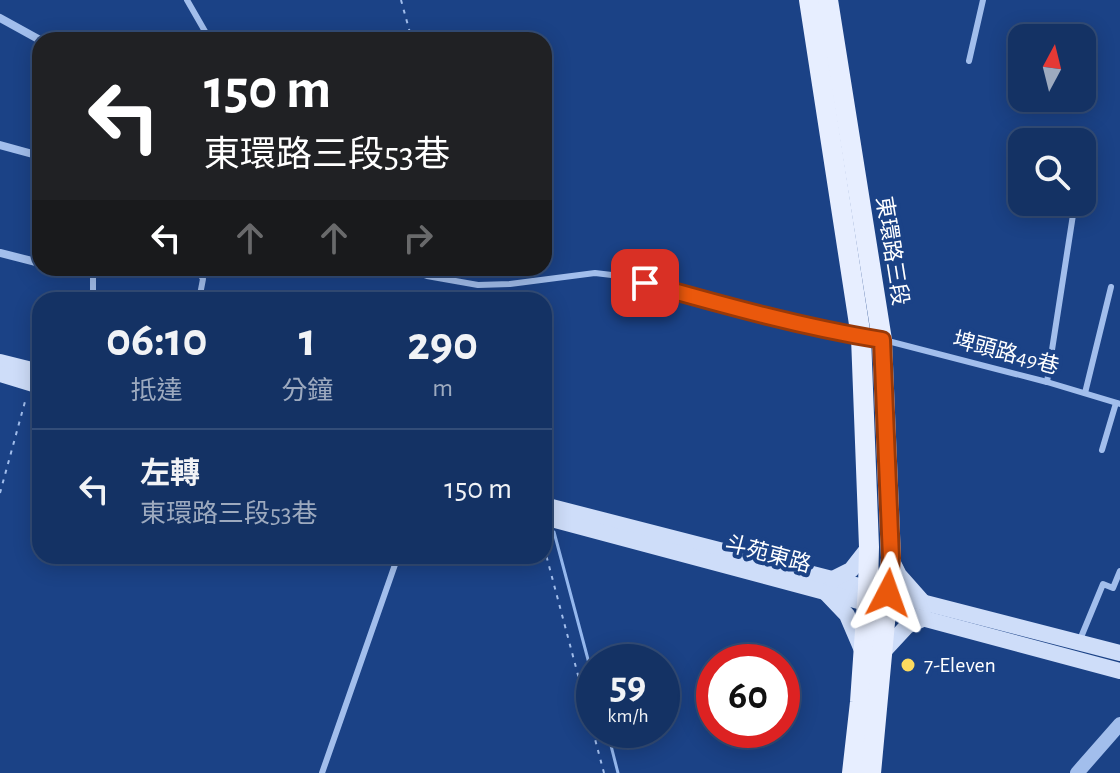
<!DOCTYPE html>
<html lang="zh-TW">
<meta charset="utf-8">
<style>
body{margin:0;font-family:"Alegreya Sans","Noto Sans TC",sans-serif;background:#213e6d;color:#f1f3f6;height:100vh;display:flex;flex-direction:column;font-size:30px;white-space:nowrap}
*{box-sizing:border-box;margin:0}
p{font-size:26px;color:#9daabf}
.icon{flex:none;width:44px;height:44px;fill:none;stroke:currentColor;stroke-width:2;stroke-linecap:round;stroke-linejoin:round}
.map{position:relative;flex:1;overflow:hidden}
.panel{position:absolute;left:32px;top:292px;width:520px;height:272px;display:flex;flex-direction:column;background:#143264;border-radius:24px;box-shadow:0 4px 20px #0003,0 0 0 2px #334d78}
.panel>*{flex:none}
.guide{position:absolute;left:32px;top:32px;width:520px;height:244px;border-radius:24px;box-shadow:0 4px 20px #0003,0 0 0 2px #334d78;background:#202124;color:#fff;overflow:hidden}
.needle{width:52px;rotate:7deg}
.controls{position:absolute;left:1008px;top:24px;display:grid;gap:16px}
.controls a{display:grid;place-items:center;width:88px;height:88px;border-radius:16px;background:#143264;box-shadow:0 4px 20px #0003,0 0 0 2px #334d78;font-size:40px}
.speed{position:absolute;left:576px;top:644px;display:flex;gap:16px;font-size:40px;font-weight:700;text-align:center}
.speed>*{display:grid;place-content:center;width:104px;height:104px;border-radius:50%;background:#143264;box-shadow:0 4px 20px #0003,0 0 0 2px #334d78;line-height:1}
.speed small{font-size:20px;font-weight:400}
.speed .limit{border:12px solid #d22;background:#fff;color:#111}
.pin{position:absolute;display:grid;place-items:center;width:68px;height:68px;color:#fff;margin:-34px;border-radius:16px;box-shadow:0 4px 12px #0006}
.me{position:absolute;width:88px;margin:-44px;rotate:4deg;stroke-linejoin:round;filter:drop-shadow(0 0 6px #0008)}
.turn{display:flex;align-items:center;gap:28px;height:168px;padding:0 40px;font-size:36px}
.turn .icon{width:104px;height:104px;stroke-width:2.5}
.turn b{display:block;font-size:56px;line-height:68px}
.lanes{display:flex;align-items:center;height:76px;padding:0 40px;background:#0003;justify-content:center;gap:40px;direction:ltr}
.lanes .off{opacity:.35}
.eta{display:flex;justify-content:space-evenly;align-items:center;height:136px;text-align:center}
.eta b{font-size:48px;font-weight:600;line-height:56px}
ul{padding:0;list-style:none}
li{display:flex;align-items:center;gap:24px;height:120px;padding:0 40px;border-top:2px solid #334d78}
li div{flex:1}
li b{display:block;font-size:30px}
li em{font-style:normal}
.map>svg:first-child{display:block}
.lines{fill:none;stroke-linecap:round;stroke-linejoin:round}
.stream{stroke:#95b8ee;stroke-width:3}
.path{stroke:#a2beec;stroke-width:2;stroke-dasharray:4 6;stroke-linecap:butt}
.service{stroke:#a2beec;stroke-width:6}
.minor{stroke:#a2beec;stroke-width:8}
.tertiary{stroke:#a2beec;stroke-width:14}
.secondary{stroke:#ceddf9;stroke-width:16}
.primary{stroke:#e7eeff;stroke-width:20}
.route-casing{stroke:#983908;stroke-width:20}
.route{stroke:#ea580c;stroke-width:14}
.poi-dot{fill:#fddb5f;stroke:#1b4286;stroke-width:3}
.labels{text-anchor:middle;dominant-baseline:central;stroke-width:8;stroke-linejoin:round;paint-order:stroke}
.street-label{font-size:22px;fill:#fff;stroke:#1b4286}
.poi-label{font-size:22px;fill:#fff;stroke:#1b4286;text-anchor:start}
</style>
<div class="map">
<svg width="1120" height="773" viewBox="0 0 1120 773">
<rect width="100%" height="100%" fill="#1b4286"/>
<g class="lines">
<g class="stream">
<path d="M554,532L594,682"/>
<path d="M607,730L618,773"/>
</g>
<g class="path">
<path d="M401,0L412,40"/>
<path d="M473,268L475,276"/>
<path d="M0,493L26,398"/>
<path d="M544,547L604,773"/>
</g>
<g class="service">
<path d="M187,0L210,40"/>
<path d="M969,61L983,0"/>
<path d="M1082,160L1083,152"/>
<path d="M96,268L93,273V291L101,300"/>
<path d="M197,268L203,279L199,300"/>
<path d="M404,268L427,276L478,285L510,284L595,273L620,276L697,298L857,336"/>
<path d="M884,340L1047,382L1120,404"/>
<path d="M1047,382L1075,202"/>
<path d="M1085,393L1111,287"/>
<path d="M1102,450L1116,403"/>
<path d="M1079,642L1103,584L1113,588L1120,571"/>
<path d="M322,773L398,556"/>
</g>
<g class="minor">
<path d="M0,18L40,40"/>
<path d="M0,145L40,156"/>
<path d="M0,253L40,263"/>
</g>
<path class="tertiary" d="M1077,773L1120,724"/>
<g class="secondary">
<path d="M0,362L40,372"/>
<path d="M0,374L40,386"/>
<path d="M544,505L1120,653"/>
<path d="M544,517L1120,671"/>
<path d="M891,559L899,575L922,601"/>
<path d="M833,579L851,570L869,547"/>
<path d="M826,593L847,615L862,650"/>
<path d="M882,653L907,626L925,618"/>
</g>
<g class="primary">
<path d="M809,0L861,337L869,547L868,588L860,702L852,773"/>
<path d="M828,0L882,340L891,558L871,773"/>
</g>
</g>
<g class="lines">
<defs>
<path id="route" d="M645,283C723,305 802,327 882,340L891,558L888,593"/>
</defs>
<use href="#route" class="route-casing"/>
<use href="#route" class="route"/>
</g>
<circle class="poi-dot" cx="908" cy="665" r="8"/>
<g class="labels">
<g class="street-label">
<text transform="translate(892 251) rotate(81)">東環路三段</text>
<text transform="translate(1006 353) rotate(15)">埤頭路49巷</text>
<text transform="translate(768 554) rotate(15)">斗苑東路</text>
</g>
<g class="poi-label">
<text x="924" y="665">7-Eleven</text>
</g>
</g>
</svg>
<div class="controls">
<a><svg class="needle" viewBox="-14 -14 28 28"><path d="M0-13l5 13h-10z" fill="#e53935"/><path d="M0 13l5-13h-10z" fill="#9daabf"/></svg></a>
<a><svg class="icon" aria-label="search" viewBox="0 0 24 24"><circle cx="10" cy="10" r="6"/><path d="M15 15l6 6"/></svg></a>
</div>
<div class="speed"><div>59<small>km/h</small></div><div class="limit">60</div></div>
<div class="pin" style="left:645px;top:283px;background:#d93025"><svg class="icon" aria-label="arrive" viewBox="0 0 24 24"><path d="M6 21V4h12l-3 4 3 4H6"/></svg></div>
<svg class="me" style="left:888px;top:593px" viewBox="-20 -20 40 40"><path d="M0-17L14 15 0 8-14 15z" fill="#ea580c" stroke="#fff" stroke-width="4"/></svg>
<div class="guide">
<div class="turn"><svg class="icon" aria-label="left" viewBox="0 0 24 24"><path d="M17 20v-9H6M10 6l-5 5 5 5"/></svg><div><b>150 m</b>東環路三段53巷</div></div>
<div class="lanes"><svg class="icon" aria-label="left" viewBox="0 0 24 24"><path d="M17 20v-9H6M10 6l-5 5 5 5"/></svg><svg class="icon off" aria-label="ahead" viewBox="0 0 24 24"><path d="M12 20V5M6 11l6-6 6 6"/></svg><svg class="icon off" aria-label="ahead" viewBox="0 0 24 24"><path d="M12 20V5M6 11l6-6 6 6"/></svg><svg class="icon off" aria-label="right" viewBox="0 0 24 24"><path d="M7 20v-9h11M14 6l5 5-5 5"/></svg></div>
</div>
<section class="panel">
<div class="eta">
<div><b>06:10</b><p>抵達</p></div>
<div><b>1</b><p>分鐘</p></div>
<div><b>290</b><p>m</p></div>
</div>
<ul>
<li><svg class="icon" aria-label="left" viewBox="0 0 24 24"><path d="M17 20v-9H6M10 6l-5 5 5 5"/></svg><div><b>左轉</b><p>東環路三段53巷</p></div><em>150 m</em></li>
</ul>
</section>
</div>
